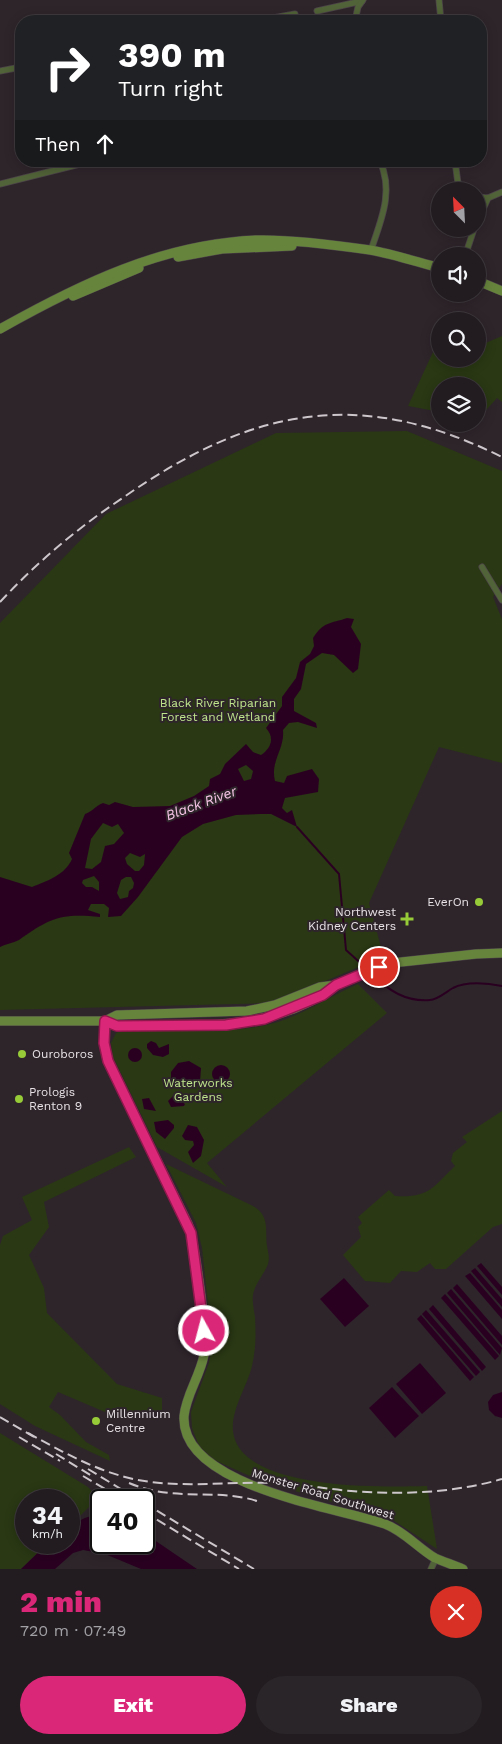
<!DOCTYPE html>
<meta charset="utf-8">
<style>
body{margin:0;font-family:"Work Sans",sans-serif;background:#2a2529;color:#f1f3f6;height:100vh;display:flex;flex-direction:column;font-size:19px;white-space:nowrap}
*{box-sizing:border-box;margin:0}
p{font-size:16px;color:#a2a1a5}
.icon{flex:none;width:28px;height:28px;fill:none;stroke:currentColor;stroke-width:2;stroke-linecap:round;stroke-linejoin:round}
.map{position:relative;height:1569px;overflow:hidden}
.details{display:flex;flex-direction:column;background:#221c20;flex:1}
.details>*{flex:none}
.banner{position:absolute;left:15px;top:15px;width:472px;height:152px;border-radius:20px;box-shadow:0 2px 12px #0003,0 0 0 1px #3f3a3e;background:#202124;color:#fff;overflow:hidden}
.needle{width:32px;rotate:336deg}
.tools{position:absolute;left:431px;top:182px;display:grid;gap:10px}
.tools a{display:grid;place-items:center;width:55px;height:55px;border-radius:50%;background:#221c20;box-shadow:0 2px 12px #0003,0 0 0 1px #3f3a3e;font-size:25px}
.speed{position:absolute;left:15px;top:1489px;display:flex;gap:10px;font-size:25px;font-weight:700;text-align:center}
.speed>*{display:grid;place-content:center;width:65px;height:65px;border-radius:50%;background:#221c20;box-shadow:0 2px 12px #0003,0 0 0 1px #3f3a3e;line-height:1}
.speed small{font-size:12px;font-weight:400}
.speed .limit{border:2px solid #111;border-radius:8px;background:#fff;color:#111}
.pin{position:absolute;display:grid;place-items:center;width:42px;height:42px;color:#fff;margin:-21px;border:2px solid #fff;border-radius:50%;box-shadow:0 1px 5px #0007}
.me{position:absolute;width:55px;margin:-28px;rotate:353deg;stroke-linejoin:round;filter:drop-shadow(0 0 4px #0008)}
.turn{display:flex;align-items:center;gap:18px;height:105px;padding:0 20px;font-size:22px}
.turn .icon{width:65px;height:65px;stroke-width:2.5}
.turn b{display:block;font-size:35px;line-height:42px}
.then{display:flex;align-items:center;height:48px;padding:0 20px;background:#0003;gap:10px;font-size:19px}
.round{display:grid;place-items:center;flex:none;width:52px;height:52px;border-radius:26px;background:#2a2529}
.headline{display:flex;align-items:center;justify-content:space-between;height:85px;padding:0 20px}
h1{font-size:30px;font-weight:800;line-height:38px;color:#db2777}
.button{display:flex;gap:10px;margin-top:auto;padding:10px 20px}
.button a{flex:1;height:58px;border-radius:30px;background:#db2777;color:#fff;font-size:20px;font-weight:800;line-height:58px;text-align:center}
.button a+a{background:#2a2529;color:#f1f3f6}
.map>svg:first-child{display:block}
.green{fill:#2a3814}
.water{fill:#2a0021;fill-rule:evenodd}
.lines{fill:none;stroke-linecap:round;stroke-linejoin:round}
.stream{stroke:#2a0021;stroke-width:2}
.street-casing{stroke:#4c4349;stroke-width:7}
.secondary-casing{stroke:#4c4349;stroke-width:10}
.street{stroke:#516338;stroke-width:5.5}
.secondary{stroke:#67843d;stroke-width:9}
.rail{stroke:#cdc6cb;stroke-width:2;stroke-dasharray:10 5;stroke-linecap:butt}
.route-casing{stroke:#8e194d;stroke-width:12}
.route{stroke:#db2777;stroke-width:9}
.poi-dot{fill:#97cc38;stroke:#2e252b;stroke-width:2}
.labels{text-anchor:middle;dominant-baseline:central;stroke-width:4;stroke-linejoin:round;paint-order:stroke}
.park-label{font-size:12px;fill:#bfe58c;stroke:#2e252b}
.poi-label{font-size:12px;fill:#e8e2e6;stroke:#2e252b;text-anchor:start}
.street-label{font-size:12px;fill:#e8e2e6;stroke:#2e252b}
.water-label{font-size:14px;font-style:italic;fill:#f6c4e6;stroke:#2e252b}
</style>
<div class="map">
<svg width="502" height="1569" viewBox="0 0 502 1569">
<rect width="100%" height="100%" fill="#2e252b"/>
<g class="green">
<path d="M502,336V402L497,398L478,419V386H440V412L408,406L440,337V359H478V344L481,345Z"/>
<path d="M407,431L502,471V584L493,597L502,619V763L439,747L369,903L381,947L385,956L273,1003L0,1010V623L106,514L276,433Z"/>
<path d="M358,984L387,1013L207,1163L227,1187L157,1147L113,1057L111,1043L116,1033L124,1029C173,1029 231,1036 278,1022C305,1013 331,996 358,984Z"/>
<path d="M502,1111V1224L493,1227L446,1269H435L430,1263L417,1272L401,1271L390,1283L365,1281L343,1255L361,1237L358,1227L362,1223L358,1217L389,1190L395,1196C429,1198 432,1188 455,1166L451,1161L453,1153L467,1142L462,1137Z"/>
<path d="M129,1147L136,1157L44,1202L49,1227L29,1255L44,1288L47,1313L117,1384L162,1398V1420L119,1418L58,1392L49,1407L60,1415L86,1442L109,1455L110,1461L35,1426L0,1404V1245L3,1236L32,1220L22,1197Z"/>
<path d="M166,1164L253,1206C270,1216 265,1229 267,1246C268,1252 270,1258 268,1264C264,1275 255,1283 253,1295C252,1302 254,1310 255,1317C256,1334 256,1349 252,1366C247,1387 231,1409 233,1431C239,1491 384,1487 427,1486L437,1549L393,1520L261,1481L214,1460L199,1446L192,1428L191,1412L209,1363L212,1343L202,1248L196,1223Z"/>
<path d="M0,1433L88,1487L98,1498L69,1527V1500H26V1542L48,1543L21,1569H0Z"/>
</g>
<g class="water">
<path d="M347,618L354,619L351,627L361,644L358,669L353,673L334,655L322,653L306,664L301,689L294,699V711L316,723L317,728L298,722L289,723L283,730C285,749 270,761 275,781L284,783L287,776L312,769L319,779L318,792L285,798L282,808L287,813L292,810L297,827L271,814H261L236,815L203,824L182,837L138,897L121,916L108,917L109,908L104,904H91L88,910L100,914V917C61,913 50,918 19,940C13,943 6,944 0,947V877L32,887C47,881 65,875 72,859L69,853L85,814C92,812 95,806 103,803L109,805L115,802L133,807L170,806L194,796L209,786L210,779L220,774L225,764L246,744L253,752L261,755C271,748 275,738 266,728L282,706V697L296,678L300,662L310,654L314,646L313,638C324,621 330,624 347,618ZM246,765L253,771L251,779L244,781L238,769ZM103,823L112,827L118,824L124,833L114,844L105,846L101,862L92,869L85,868L91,839ZM130,853L140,857L145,854L144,865L139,871H135L127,864L125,858ZM94,876L99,882V891L92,887H86L82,883L83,880ZM126,877H131L134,883L133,888L129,891L128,897L120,899L117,893L121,880Z"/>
<path d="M151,1041L156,1043L159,1048L169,1044V1054L163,1057L153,1055L147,1048V1044Z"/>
<circle cx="135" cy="1055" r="7"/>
<path d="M189,1061L201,1068L200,1082L195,1088L174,1085L171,1079V1072L178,1063Z"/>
<circle cx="221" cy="1074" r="9"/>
<path d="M173,1096L185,1104L184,1106L171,1107L168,1101Z"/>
<path d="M149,1098L156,1111L144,1109L142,1099Z"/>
<path d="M168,1120L174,1125V1128L165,1139L156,1132L154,1122Z"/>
<path d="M188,1125L197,1127L204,1140L201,1156L193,1163L188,1152L194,1145L193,1141L185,1140L182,1136Z"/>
<path d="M481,1263L502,1287V1295L477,1266Z"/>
<path d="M475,1268L502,1299V1307L471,1271Z"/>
<path d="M470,1273L502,1310V1319L465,1276Z"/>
<path d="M344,1278L369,1306L345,1327L320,1299Z"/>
<path d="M457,1284L502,1336V1345L453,1288Z"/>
<path d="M451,1289L502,1348L500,1355L447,1293Z"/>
<path d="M445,1294L499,1356L495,1360L441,1298Z"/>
<path d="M433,1305L486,1367L482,1371L429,1309Z"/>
<path d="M426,1310L480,1372L476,1376L422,1314Z"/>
<path d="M421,1315L474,1377L470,1381L417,1319Z"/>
<path d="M420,1363L446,1393L422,1414L396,1384Z"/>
<path d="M392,1387L419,1416L395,1438L369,1408Z"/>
<path d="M502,1392V1418L495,1416L489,1410L488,1402L493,1395Z"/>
<path d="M101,1515V1542H144V1533L197,1569H141L105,1554L83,1550L73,1553L55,1569H21L48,1543L69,1542V1527C79,1520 89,1515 101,1515Z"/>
</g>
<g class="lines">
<g class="stream">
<path d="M297,827L339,874L346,950L367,969"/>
<path d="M372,974C388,990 405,1002 430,1000C437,1000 446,992 453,988C466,981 488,983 502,986"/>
</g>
<defs>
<g id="street">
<path d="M439,0L441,21"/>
<path d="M317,11L362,1"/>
<path d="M256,21L295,14"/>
<path d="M355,21L358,7L363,0"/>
<path d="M0,71L21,67"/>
<path d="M455,161L459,191"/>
<path d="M0,184L92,161"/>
<path d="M478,197L488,198L502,192"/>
<path d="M478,220L488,198"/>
<path d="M371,250C381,220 394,192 380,161"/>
<path d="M465,256L474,229"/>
<path d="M482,567L502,600"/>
<path d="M431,1569L436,1558"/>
</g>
<g id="secondary">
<path d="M178,257L222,249L292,246"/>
<path d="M478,281L502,291"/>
<path d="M73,296L139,268"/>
<path d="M0,329C80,284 162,244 256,240C290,239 336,245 370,250C393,254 417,262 440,268"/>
<path d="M0,1021H105L117,1026C191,1025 271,1033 334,987"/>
<path d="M105,1021V1049L108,1061L188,1224C195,1244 208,1335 204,1355C200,1376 186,1395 184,1416C180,1486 335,1507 385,1524C404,1531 418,1548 435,1558C444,1562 454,1565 463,1569"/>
<path d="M105,1021L117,1015L247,1011L275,1005L320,987L336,985L392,963L476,954L502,953"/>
</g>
</defs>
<use href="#street" class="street-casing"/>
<use href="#secondary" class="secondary-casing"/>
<use href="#street" class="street"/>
<use href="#secondary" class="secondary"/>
<g class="rail">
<path d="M0,602C37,562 79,527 124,497C252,408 359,386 502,457"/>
<path d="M0,1417L34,1437"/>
<path d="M28,1433C59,1450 91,1468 125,1477C174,1490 225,1481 276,1483C301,1484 326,1489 351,1491C402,1495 453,1493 502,1479"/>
<path d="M19,1437L60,1461"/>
<path d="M56,1454L92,1476"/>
<path d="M88,1469L139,1500"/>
<path d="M83,1476L124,1500"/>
<path d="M129,1483C176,1503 217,1487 260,1502"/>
<path d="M144,1503L254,1569"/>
<path d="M144,1512L239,1569"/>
</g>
</g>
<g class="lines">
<defs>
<path id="route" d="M204,1331L191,1233L108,1061L104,1043L105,1021L117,1026L226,1025L264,1019L323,995L336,985L379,967"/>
</defs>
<use href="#route" class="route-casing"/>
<use href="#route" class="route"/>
</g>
<g class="poi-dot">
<circle cx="479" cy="902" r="5"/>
<path d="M404.5 911.5h5v5h5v5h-5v5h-5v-5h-5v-5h5z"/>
<circle cx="22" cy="1054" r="5"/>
<circle cx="19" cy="1099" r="5"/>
<circle cx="96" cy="1421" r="5"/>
</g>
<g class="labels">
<g class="park-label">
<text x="218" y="703">Black River Riparian<tspan x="218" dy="14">Forest and Wetland</tspan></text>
<text x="198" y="1083">Waterworks<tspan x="198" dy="14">Gardens</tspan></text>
</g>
<g class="poi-label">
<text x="469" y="902" text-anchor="end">EverOn</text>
<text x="396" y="912" text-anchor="end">Northwest<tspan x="396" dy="14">Kidney Centers</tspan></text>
<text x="32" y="1054">Ouroboros</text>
<text x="29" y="1092">Prologis<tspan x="29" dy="14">Renton 9</tspan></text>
<text x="106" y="1414">Millennium<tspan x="106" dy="14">Centre</tspan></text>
</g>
<g class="street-label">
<text transform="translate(323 1494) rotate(17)">Monster Road Southwest</text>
</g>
<g class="water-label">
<text transform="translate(201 803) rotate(-20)">Black River</text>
</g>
</g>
</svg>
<div class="tools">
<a><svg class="needle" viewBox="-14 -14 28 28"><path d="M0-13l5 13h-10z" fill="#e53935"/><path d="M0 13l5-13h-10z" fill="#a2a1a5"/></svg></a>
<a><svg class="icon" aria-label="sound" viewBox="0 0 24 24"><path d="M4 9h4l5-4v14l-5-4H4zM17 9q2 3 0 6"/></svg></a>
<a><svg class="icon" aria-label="search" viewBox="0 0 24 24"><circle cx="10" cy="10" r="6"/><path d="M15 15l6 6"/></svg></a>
<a><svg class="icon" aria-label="layers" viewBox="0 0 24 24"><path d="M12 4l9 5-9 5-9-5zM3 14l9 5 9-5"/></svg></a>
</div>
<div class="speed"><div>34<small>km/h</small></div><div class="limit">40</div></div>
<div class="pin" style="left:379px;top:967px;background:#d93025"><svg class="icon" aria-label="arrive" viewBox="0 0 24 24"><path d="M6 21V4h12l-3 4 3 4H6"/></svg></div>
<svg class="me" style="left:204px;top:1331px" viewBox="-20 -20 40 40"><circle r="17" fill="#db2777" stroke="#fff" stroke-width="3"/><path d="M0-11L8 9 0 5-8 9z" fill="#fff"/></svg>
<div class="banner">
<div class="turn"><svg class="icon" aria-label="right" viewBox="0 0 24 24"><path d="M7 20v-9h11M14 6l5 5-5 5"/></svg><div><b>390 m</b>Turn right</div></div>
<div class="then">Then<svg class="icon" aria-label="ahead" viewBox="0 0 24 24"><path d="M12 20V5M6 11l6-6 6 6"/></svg></div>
</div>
</div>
<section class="details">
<div class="headline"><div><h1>2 min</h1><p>720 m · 07:49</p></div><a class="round" style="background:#d93025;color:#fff"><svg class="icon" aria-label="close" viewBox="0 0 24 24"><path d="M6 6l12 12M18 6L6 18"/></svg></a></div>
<div class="button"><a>Exit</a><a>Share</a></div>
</section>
